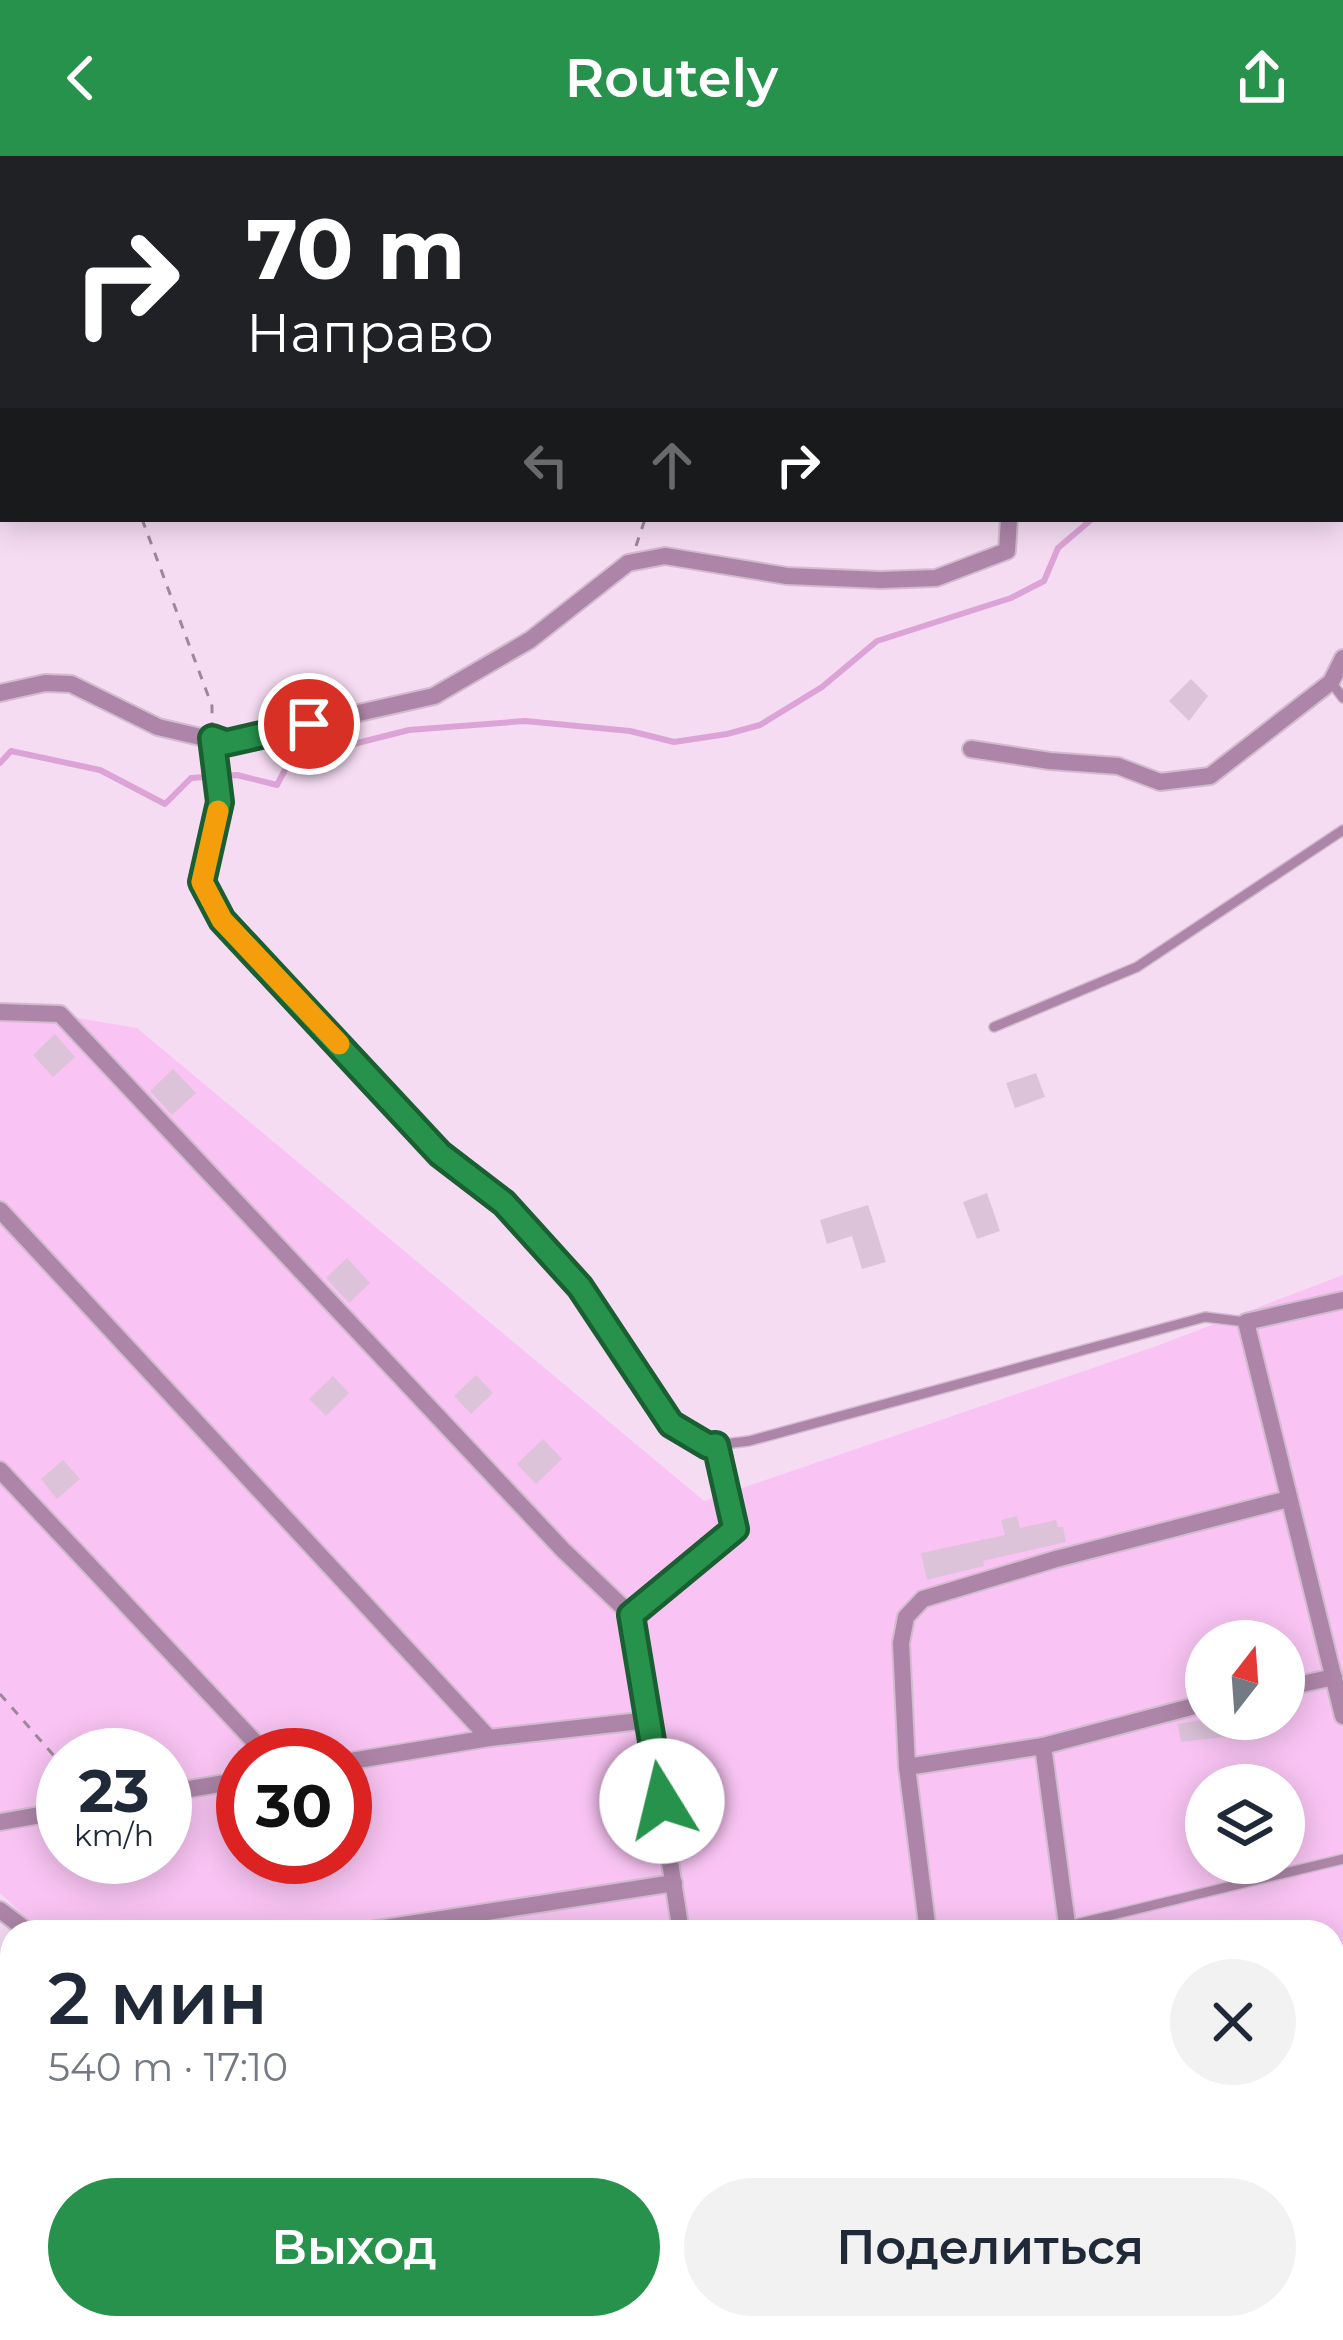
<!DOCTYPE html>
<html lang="ru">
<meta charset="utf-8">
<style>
body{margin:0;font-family:Montserrat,sans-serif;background:#f2f2f3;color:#1f2937;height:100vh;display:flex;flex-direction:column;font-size:45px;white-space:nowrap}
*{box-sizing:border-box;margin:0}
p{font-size:39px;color:#747a83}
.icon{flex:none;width:66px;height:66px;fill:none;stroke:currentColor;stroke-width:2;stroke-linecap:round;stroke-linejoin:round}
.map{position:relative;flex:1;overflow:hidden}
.drawer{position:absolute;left:0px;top:1764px;width:1344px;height:420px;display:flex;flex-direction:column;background:#fff;border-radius:36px 36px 0 0;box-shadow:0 6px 30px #0003}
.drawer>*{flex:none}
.guide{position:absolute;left:0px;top:0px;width:1344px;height:366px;box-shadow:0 6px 30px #0003;background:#202124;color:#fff;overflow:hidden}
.needle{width:78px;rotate:17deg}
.fabs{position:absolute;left:1185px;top:1464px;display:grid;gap:24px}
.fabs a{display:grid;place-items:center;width:120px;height:120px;border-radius:50%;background:#fff;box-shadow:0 6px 30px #0003;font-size:60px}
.speed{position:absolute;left:36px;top:1572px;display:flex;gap:24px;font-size:60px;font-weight:700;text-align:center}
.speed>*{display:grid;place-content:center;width:156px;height:156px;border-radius:50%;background:#fff;box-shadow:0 6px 30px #0003;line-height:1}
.speed small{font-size:30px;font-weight:400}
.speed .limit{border:18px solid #d22;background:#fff;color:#111}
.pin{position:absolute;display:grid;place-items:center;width:102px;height:102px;color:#fff;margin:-51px;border:6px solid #fff;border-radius:50%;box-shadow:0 3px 12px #0007}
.me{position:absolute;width:132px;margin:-66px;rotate:351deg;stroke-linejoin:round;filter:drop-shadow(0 0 9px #0008)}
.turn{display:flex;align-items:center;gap:42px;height:252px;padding:0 48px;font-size:54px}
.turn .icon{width:156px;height:156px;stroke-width:2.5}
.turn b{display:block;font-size:84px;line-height:102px}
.lanes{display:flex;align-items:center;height:114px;padding:0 48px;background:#0003;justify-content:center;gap:60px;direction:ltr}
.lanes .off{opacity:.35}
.round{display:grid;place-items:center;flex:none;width:126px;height:126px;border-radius:63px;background:#f2f2f3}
.headline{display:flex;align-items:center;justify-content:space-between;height:204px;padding:0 48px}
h1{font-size:72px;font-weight:600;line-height:90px}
.primary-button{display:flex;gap:24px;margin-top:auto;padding:24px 48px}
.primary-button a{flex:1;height:138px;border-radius:72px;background:#26924b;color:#fff;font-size:48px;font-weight:600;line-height:138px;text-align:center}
.primary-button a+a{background:#f2f2f3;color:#1f2937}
header{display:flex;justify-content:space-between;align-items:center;height:156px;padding:0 48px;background:#26924b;color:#fff;font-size:54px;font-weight:600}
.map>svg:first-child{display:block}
.green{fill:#f9c4f3;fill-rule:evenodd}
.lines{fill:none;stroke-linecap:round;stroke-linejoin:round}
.stream{stroke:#dca4d6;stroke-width:6}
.building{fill:#dcc3d9}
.lane-casing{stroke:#d2bbcf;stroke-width:12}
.street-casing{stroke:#d2bbcf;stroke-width:20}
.path{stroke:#9b8899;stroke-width:3;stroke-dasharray:9 9;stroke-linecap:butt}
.lane{stroke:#ad85a8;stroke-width:9}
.street{stroke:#ad85a8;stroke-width:16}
.route-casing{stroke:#195f31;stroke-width:30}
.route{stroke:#26924b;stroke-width:21}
.slow{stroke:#f59e0b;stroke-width:21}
</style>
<header><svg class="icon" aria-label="back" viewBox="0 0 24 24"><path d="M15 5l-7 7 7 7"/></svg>Routely<svg class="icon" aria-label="share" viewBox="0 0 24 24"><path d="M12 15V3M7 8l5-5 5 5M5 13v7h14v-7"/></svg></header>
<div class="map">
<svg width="1343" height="2184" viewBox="0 0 1343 2184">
<rect width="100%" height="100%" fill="#f6dcf3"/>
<g class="green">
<path d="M0,849L137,872L704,1345L1154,1191L1343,1119V2032L1332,2038V1776H41L0,1737ZM1206,1485H1284V1563H1206ZM63,1599H165V1701H63ZM243,1599H345V1701H243ZM1206,1629H1284V1707H1206Z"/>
<path d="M411,2172H1169L1172,2184H419Z"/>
</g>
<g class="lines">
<g class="stream">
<path d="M1341,101L1343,100"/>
<path d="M0,607L11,595L100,614L165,648L191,622L237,619L277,629L290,604L409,574L525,565L630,575L674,586L727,578L760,569L822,531L877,485L1011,442L1044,425L1058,392L1092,363"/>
</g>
</g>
<g class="building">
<path d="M1191,523L1208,540L1189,565L1169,545Z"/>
<path d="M55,878L75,901L53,921L33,899Z"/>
<path d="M173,913L196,937L172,959L150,935Z"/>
<path d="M1036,917L1045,941L1015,952L1006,927Z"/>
<path d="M987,1037L1000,1075L977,1083L963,1046Z"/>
<path d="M868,1049L886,1106L862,1113L852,1080L827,1088L820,1064Z"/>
<path d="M347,1102L370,1127L349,1147L326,1122Z"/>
<path d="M476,1219L493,1237L471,1258L454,1240Z"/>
<path d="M333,1220L349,1237L326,1260L309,1243Z"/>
<path d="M543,1283L562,1303L536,1328L517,1308Z"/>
<path d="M63,1304L80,1323L57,1343L41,1323Z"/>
<path d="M1017,1360L1020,1372L1056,1364L1058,1371H1063L1066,1386L983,1405L984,1410L927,1424L921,1397L1005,1379L1001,1364Z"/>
<path d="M1208,1563H1247L1249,1578L1181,1586L1178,1568Z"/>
</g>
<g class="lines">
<defs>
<g id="lane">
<path d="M1331,526L1343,542"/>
<path d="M212,584L220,646L202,726L222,764L440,998L504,1047L580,1131L671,1268L708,1290L749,1285L1205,1161L1246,1166"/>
<path d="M994,871L1137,811L1343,674"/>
<path d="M631,1459L735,1373L716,1289"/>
<path d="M1067,1770L1343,1703"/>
</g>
<g id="street">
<path d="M1043,0V3"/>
<path d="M0,537L45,527L71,528L158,571L226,587L434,540L530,484L628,407L665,400L787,420L881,424L936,422L1007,395L1009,363"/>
<path d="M971,593L1050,605L1118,610L1160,626L1210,620L1331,526L1343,502"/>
<path d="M0,856L60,858L563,1394L631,1459L681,1776"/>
<path d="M0,1054L489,1582L345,1606"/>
<path d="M1343,1144L1246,1166L1343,1560"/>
<path d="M0,1314L267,1599"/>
<path d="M1284,1532L1334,1521"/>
<path d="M489,1582L649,1564"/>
<path d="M1043,1590L1068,1776"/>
<path d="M907,1611L1043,1590L1206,1547"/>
<path d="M165,1637L243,1624"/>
<path d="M0,1666L63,1655"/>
<path d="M0,1754L29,1776"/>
<path d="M358,1776L674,1727"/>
<path d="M928,1776L907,1611L901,1487L906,1461L923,1443L1056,1403L1288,1343"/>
<path d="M0,2129L12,2137"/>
<path d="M62,2172L79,2184"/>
<path d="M386,2172L394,2184"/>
<path d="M748,2172L749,2184"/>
<path d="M980,2172L981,2184"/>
<path d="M1118,2172L1119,2184"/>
</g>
</defs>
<use href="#lane" class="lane-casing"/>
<use href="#street" class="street-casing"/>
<g class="path">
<path d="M347,0L348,3"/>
<path d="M548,0L552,3"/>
<path d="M142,363L212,550V568"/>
<path d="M636,390L645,363"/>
<path d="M0,1538L63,1610"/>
</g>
<use href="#lane" class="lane"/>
<use href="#street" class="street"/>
</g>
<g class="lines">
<defs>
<path id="route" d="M309,568L226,587L212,582L220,646L202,726L222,764L440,998L504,1047L580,1131L671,1268L708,1290L716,1289L735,1373L631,1459L662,1645"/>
</defs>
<use href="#route" class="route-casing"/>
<use href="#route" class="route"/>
<path class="slow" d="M218,655L202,726L222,764L339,888"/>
</g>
</svg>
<div class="fabs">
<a><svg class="needle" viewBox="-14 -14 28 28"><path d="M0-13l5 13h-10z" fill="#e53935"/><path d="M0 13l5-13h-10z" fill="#747a83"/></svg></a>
<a><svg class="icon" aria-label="layers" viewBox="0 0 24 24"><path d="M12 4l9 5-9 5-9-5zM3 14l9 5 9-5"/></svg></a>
</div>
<div class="speed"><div>23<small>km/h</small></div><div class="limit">30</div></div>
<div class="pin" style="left:309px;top:568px;background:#d93025"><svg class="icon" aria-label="arrive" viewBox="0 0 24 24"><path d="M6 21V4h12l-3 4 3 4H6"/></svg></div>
<svg class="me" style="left:662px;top:1645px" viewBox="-20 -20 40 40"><circle r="19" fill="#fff"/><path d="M0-13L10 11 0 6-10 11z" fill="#26924b"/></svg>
<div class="guide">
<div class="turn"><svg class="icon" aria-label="right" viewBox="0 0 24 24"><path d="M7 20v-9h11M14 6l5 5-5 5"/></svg><div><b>70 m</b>Направо</div></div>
<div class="lanes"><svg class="icon off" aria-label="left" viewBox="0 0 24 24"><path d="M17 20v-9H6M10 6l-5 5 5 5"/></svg><svg class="icon off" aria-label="ahead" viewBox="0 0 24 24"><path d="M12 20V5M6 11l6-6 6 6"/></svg><svg class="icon" aria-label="right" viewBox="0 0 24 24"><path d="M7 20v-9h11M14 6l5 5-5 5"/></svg></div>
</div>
<section class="drawer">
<div class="headline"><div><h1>2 мин</h1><p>540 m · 17:10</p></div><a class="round"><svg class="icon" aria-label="close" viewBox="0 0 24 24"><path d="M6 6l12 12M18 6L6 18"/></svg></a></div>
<div class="primary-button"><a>Выход</a><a>Поделиться</a></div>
</section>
</div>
